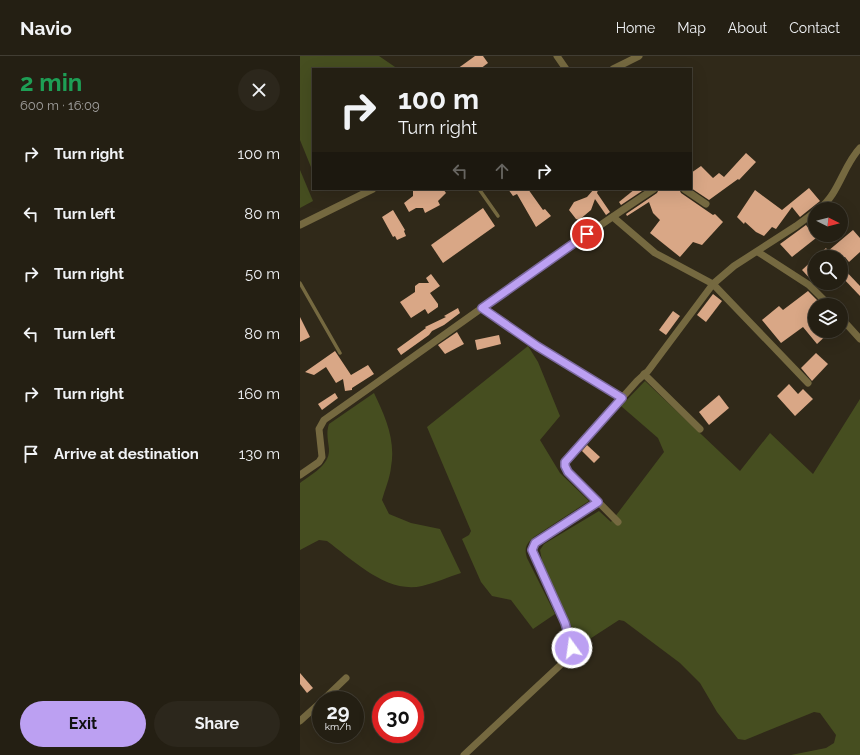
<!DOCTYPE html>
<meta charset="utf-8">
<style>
body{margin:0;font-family:Raleway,sans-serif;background:#2c271c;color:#f1f3f6;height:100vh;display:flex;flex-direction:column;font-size:15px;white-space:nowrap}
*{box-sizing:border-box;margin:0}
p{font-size:13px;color:#a3a2a0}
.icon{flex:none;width:22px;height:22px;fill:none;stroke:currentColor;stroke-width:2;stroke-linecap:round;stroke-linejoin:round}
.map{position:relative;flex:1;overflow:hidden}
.drawer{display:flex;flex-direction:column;background:#241f13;width:300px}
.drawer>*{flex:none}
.top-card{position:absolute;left:12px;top:12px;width:380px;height:122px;border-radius:0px;box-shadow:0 4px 16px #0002,0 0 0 1px #413d33;background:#241f13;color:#f1f3f6;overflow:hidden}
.needle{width:26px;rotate:96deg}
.buttons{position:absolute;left:508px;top:146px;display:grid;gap:8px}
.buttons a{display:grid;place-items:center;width:40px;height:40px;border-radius:50%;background:#241f13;box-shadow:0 4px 16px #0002,0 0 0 1px #413d33;font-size:20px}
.speed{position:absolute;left:12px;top:635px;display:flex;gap:8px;font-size:20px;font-weight:700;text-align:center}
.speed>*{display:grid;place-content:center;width:52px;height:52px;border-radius:50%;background:#241f13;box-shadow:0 4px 16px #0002,0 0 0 1px #413d33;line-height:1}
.speed small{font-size:10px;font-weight:400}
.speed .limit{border:6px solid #d22;background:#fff;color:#111}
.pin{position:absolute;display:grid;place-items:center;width:34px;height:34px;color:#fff;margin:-17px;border:2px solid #fff;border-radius:50%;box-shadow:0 1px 4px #0007}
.me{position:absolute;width:44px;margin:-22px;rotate:346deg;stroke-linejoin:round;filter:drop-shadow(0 0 3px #0008)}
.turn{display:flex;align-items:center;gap:14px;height:84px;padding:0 20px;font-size:18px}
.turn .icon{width:52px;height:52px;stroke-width:2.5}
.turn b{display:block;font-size:28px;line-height:34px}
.lanes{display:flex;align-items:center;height:38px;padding:0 20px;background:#0003;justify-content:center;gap:20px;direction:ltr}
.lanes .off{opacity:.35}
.round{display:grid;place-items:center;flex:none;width:42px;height:42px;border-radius:21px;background:#2c271c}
.head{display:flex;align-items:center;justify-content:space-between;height:68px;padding:0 20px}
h1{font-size:24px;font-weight:700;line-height:30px;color:#1e9e55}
.button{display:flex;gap:8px;margin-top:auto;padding:8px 20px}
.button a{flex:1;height:46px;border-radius:24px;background:#bca0f2;color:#111;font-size:16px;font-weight:700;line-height:46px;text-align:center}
.button a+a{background:#2c271c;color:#f1f3f6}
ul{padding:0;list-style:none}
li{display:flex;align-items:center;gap:12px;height:60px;padding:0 20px}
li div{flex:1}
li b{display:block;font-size:15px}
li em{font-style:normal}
header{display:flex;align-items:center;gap:24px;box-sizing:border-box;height:56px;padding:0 20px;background:#241f13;border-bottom:1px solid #413d33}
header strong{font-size:19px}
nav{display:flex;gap:22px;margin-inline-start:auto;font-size:14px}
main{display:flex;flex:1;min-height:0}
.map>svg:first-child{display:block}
.green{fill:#464e20}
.building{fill:#d9a786}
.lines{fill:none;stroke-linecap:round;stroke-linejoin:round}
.lane{stroke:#756940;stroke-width:3.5}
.street{stroke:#756940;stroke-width:7}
.route-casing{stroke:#7a689d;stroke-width:10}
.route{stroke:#bca0f2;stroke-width:7}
</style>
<header>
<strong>Navio</strong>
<nav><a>Home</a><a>Map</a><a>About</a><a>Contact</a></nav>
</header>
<main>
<section class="drawer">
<div class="head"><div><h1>2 min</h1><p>600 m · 16:09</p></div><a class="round"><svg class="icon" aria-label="close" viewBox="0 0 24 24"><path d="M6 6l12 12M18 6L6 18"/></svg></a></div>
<ul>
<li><svg class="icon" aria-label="right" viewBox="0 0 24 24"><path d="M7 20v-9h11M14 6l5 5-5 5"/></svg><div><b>Turn right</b></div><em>100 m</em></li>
<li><svg class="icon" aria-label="left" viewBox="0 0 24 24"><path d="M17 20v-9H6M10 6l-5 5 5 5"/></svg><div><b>Turn left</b></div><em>80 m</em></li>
<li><svg class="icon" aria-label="right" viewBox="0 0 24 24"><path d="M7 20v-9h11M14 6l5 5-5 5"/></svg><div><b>Turn right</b></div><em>50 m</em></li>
<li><svg class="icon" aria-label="left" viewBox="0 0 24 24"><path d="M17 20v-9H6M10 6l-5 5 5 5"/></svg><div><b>Turn left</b></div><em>80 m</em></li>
<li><svg class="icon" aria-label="right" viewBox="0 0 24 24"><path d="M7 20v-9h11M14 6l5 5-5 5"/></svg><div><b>Turn right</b></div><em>160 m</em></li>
<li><svg class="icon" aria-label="arrive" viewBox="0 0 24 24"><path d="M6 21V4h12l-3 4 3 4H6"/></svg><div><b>Arrive at destination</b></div><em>130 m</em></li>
</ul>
<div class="button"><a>Exit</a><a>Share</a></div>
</section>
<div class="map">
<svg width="560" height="699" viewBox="0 0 560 699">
<rect width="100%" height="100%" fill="#302919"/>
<g class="green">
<path d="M0,0H79L98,13H13V116L0,84Z"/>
<path d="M0,114L13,145L0,152Z"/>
<path d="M228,290L238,306L260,360L240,384L260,417L289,445L234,481C226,488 224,492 227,502L255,558L233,573L211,544L192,540L181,526L162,483L169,479L171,475L127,371Z"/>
<path d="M345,325L440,415L470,377L513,418L560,343V699H491L526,692L534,687L536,679L520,657L514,656L445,684L438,683L417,656L400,627L380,607L324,565L319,564L282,588L277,583L242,505L240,494L244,488L299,455L311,466L364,396L358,382L321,350Z"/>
<path d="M74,337C85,360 96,384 91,411C90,422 85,433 82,444L89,458L111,467L140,473L161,517C148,521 135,527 122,530C87,538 53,504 27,485L19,484L0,494V427C12,418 30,409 29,393C28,383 26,377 29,368Z"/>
</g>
<g class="building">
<path d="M175,0H183L188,7L180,13H157Z"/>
<path d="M446,97L456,106L439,124L438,123L409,144L391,132V117L401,110L413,122L419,117L424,121Z"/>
<path d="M509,132L520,145L500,161L492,151L476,173L472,171L464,180L456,176L445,166L444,168L437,161L455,134L482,154Z"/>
<path d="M113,133H143L146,137L138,145L140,149L125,157L123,152H116L109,156L104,147L113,140Z"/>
<path d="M208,133H228L243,154L245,153L251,160L236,171L217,138L213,140Z"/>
<path d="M294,133L296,135L298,134L297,137L310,156L306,159L295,143L291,154L279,164L276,163L269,154L274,146L287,141Z"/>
<path d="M335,133H345L321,149L319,146Z"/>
<path d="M359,133H379L381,137L413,159L415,158L423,166L402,189L393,186L380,201L350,177L360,164L353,157L349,146L327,160L326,158L357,137Z"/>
<path d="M183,152L195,170L143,207L131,189Z"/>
<path d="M93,154L105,174L104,175L106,180L97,184L95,180L93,181L82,161Z"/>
<path d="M506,169L516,182L492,201L480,188Z"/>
<path d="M553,174L560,182V196L549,206L545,201H516L526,192L528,195Z"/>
<path d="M515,202V228L502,214Z"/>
<path d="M541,210L560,230V240L541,220Z"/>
<path d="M131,218L140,230L130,237L138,248V251L128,258L125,253L111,262L100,246L115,236V230L119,227H129L126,222Z"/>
<path d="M508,235L522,249H515V275H531L517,288L503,271L481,287L462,264L479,250L483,254Z"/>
<path d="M413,238L422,245L406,266L397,259Z"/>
<path d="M158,252L160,257L144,269L132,275L129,279L101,299L97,293L126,272L125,271L146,261L144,260Z"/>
<path d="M373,255L380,260L366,279L359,274Z"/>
<path d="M0,261L10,281L0,286Z"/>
<path d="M157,276L164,288L145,298L138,289Z"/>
<path d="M199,279L201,288L177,294L175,284Z"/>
<path d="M35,295L51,319L68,309L74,318L52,332V334L45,335L43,323L36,327L26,311L14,319L5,316Z"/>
<path d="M516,297L528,308L512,325L501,312Z"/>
<path d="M489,328L498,338L503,333L513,343L495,360L477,340Z"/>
<path d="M35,337L38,342L22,354L18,348Z"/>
<path d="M419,339L429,352L409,369L399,356Z"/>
<path d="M287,389L300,401L294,407L282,395Z"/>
<path d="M0,617L13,632L7,637L0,628Z"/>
</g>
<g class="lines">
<g class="lane">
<path d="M179,133L198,160"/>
<path d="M0,227L40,297"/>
</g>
<g class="street">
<path d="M257,0L266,13"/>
<path d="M313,13L339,0"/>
<path d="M384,133L406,148"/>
<path d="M519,153C539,138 543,110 560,92"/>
<path d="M313,161L355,197L413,228L508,327"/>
<path d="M0,169L73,133"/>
<path d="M458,196L509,229L529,249"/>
<path d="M182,252L237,290L322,341"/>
<path d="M541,262L560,283"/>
<path d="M344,318L400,373"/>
<path d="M0,419L19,406L22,401L19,373L24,364C134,287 242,207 354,133"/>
<path d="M318,466L268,415L265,410V406L337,325L348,315L413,228L434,210L496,170L515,156"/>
<path d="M23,644L46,622"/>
<path d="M0,665L21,646"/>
<path d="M164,699L270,600L272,592L269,578L232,494L235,487L298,447"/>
</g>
</g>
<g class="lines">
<defs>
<path id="route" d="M272,592L265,567L232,494L235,487L298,446L268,416L265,410V406L322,342L237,290L182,252L287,178"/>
</defs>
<use href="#route" class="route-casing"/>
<use href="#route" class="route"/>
</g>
</svg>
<div class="buttons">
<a><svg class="needle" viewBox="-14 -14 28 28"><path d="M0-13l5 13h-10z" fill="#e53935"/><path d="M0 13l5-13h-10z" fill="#a3a2a0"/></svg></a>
<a><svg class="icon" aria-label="search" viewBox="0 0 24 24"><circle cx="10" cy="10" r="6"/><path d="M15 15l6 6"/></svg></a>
<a><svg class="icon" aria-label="layers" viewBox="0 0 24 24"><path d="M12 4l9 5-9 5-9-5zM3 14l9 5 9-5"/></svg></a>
</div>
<div class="speed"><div>29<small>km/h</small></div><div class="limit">30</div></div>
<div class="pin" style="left:287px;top:178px;background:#d93025"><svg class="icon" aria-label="arrive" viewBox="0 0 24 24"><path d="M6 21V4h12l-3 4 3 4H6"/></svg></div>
<svg class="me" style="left:272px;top:592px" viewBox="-20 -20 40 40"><circle r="17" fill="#bca0f2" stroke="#fff" stroke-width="3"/><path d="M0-11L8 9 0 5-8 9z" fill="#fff"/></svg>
<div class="top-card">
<div class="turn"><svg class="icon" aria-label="right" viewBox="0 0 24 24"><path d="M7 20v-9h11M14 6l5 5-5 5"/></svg><div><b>100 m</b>Turn right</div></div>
<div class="lanes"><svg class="icon off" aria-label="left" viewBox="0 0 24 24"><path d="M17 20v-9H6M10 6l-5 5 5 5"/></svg><svg class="icon off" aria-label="ahead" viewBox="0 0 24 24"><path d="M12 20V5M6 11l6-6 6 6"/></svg><svg class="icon" aria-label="right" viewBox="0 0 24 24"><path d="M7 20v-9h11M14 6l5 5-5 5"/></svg></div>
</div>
</div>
</main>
